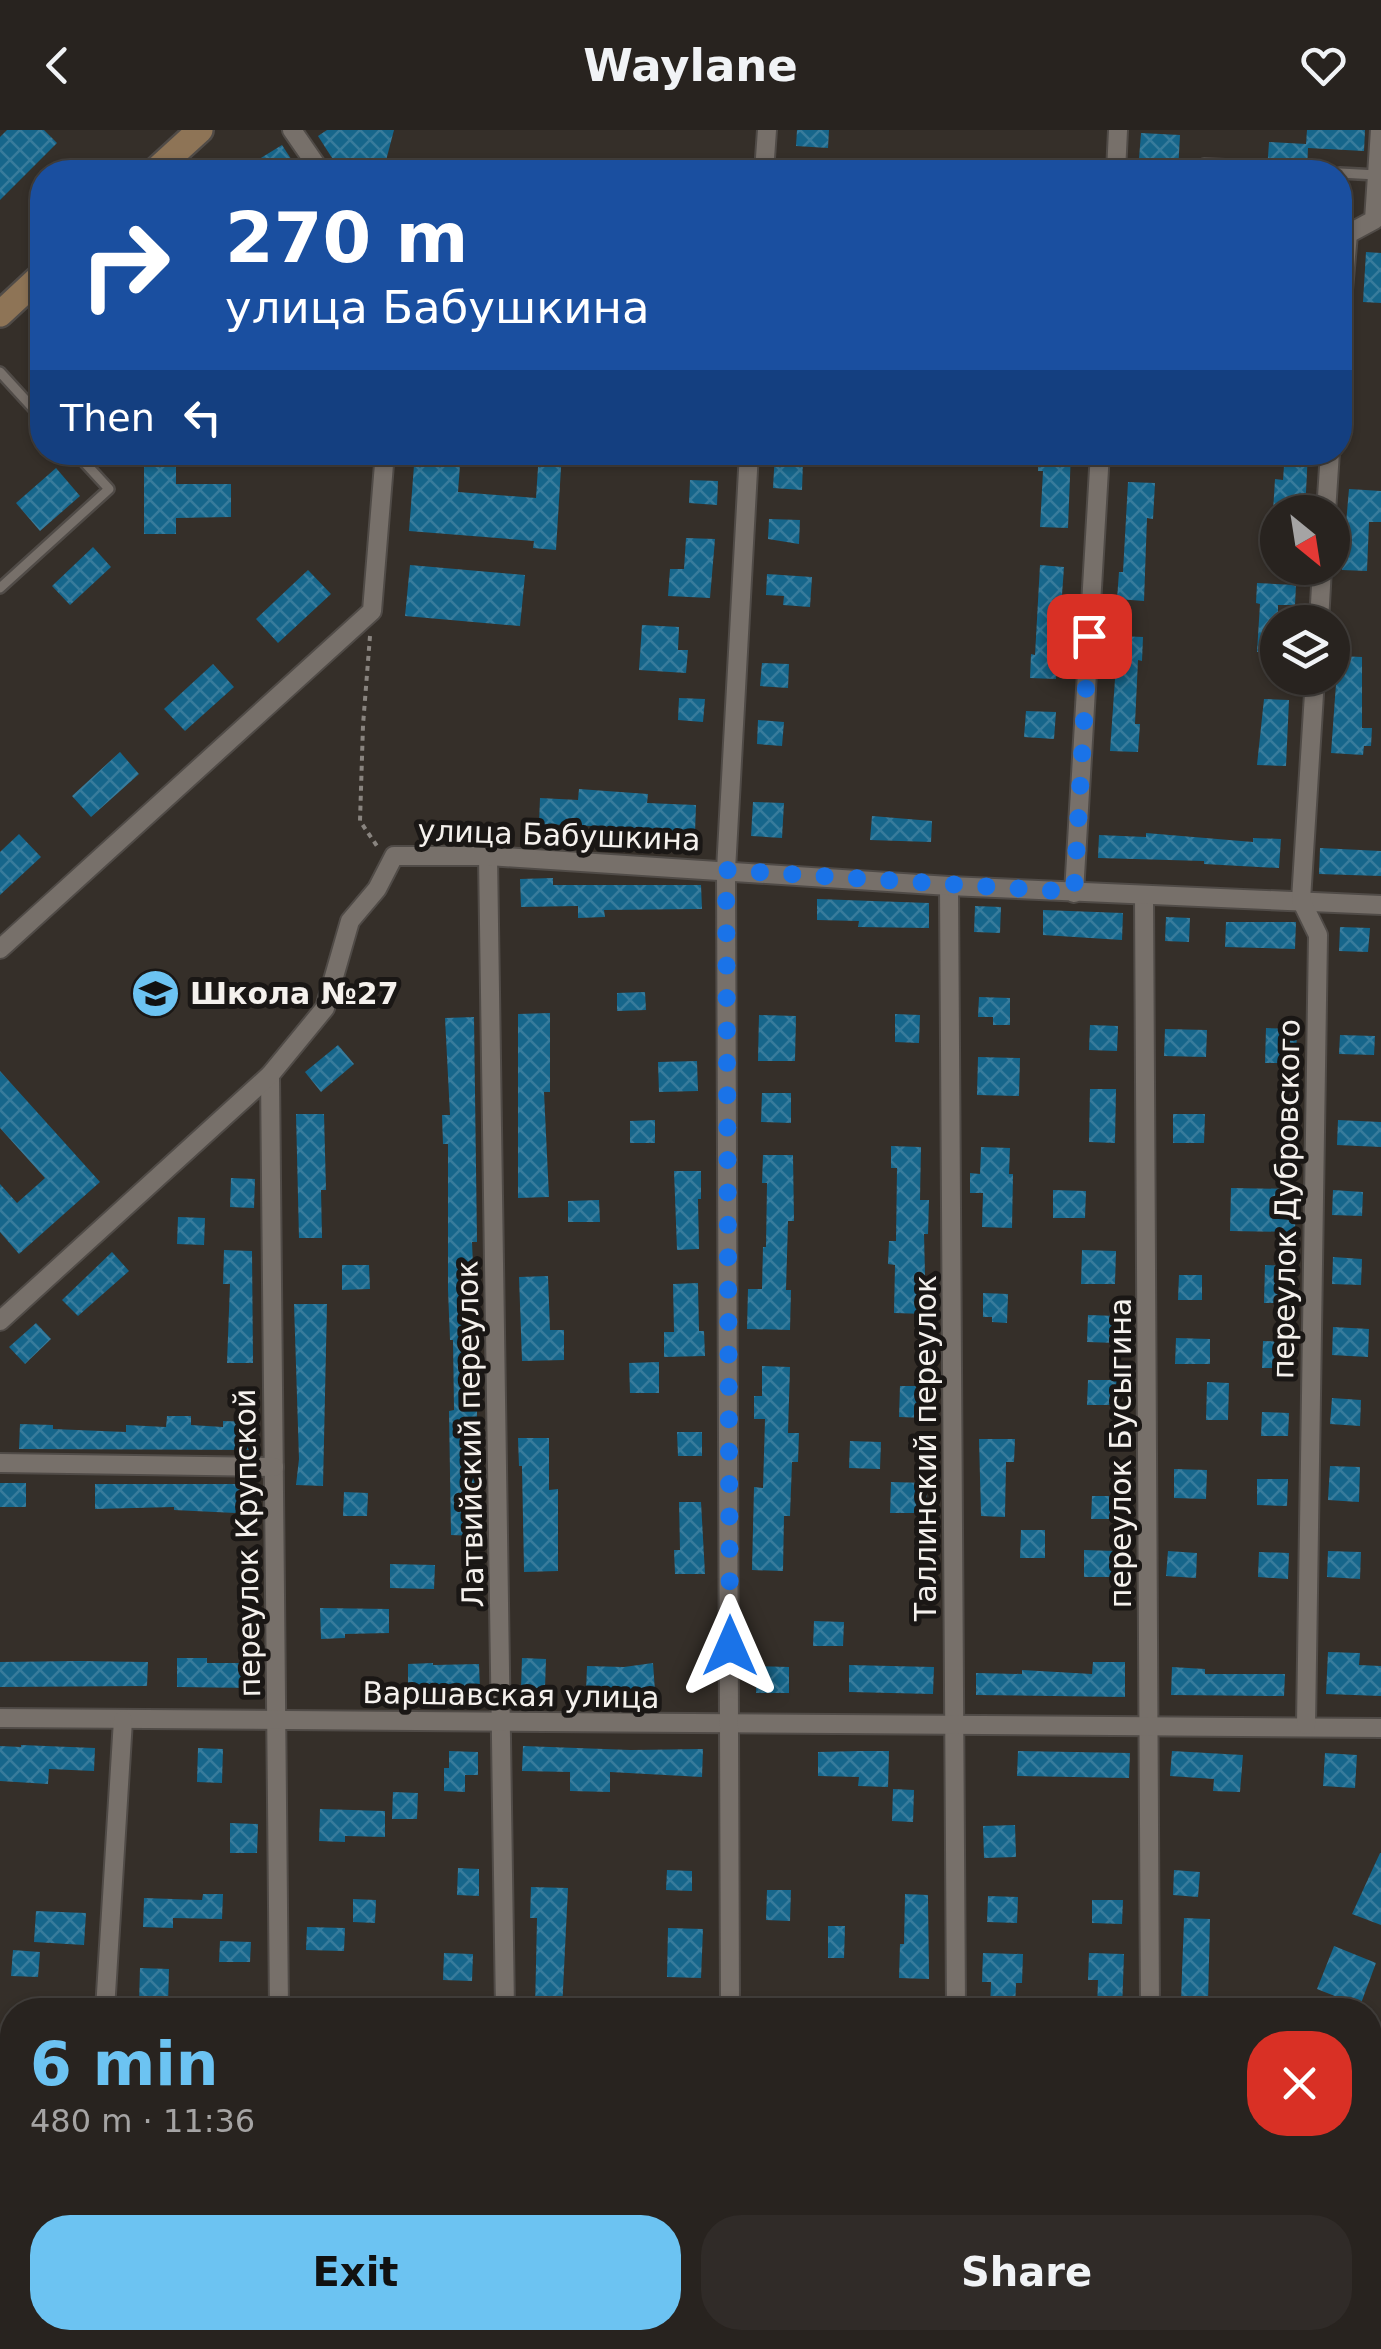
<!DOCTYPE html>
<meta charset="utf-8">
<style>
body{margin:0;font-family:"DejaVu Sans",sans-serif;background:#302b28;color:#f1f3f6;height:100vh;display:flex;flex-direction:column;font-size:38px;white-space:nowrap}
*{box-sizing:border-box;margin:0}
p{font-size:32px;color:#a5a4a4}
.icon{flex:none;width:55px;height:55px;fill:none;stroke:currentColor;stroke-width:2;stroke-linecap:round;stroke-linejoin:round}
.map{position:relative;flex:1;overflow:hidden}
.sheet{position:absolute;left:0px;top:1868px;width:1382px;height:352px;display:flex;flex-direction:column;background:#28231f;border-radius:40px 40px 0 0;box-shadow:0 2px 8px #0004,0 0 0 2px #44403d}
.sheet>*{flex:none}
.banner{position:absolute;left:30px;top:30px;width:1322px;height:305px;border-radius:40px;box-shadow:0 2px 8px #0004,0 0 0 2px #44403d;background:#1a4fa0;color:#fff;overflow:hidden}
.needle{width:65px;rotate:150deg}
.fabs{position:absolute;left:1260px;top:365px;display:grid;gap:20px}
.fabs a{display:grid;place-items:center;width:90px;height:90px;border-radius:50%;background:#28231f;box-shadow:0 2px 8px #0004,0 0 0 2px #44403d;font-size:50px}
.pin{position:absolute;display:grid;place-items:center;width:85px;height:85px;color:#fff;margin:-42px;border-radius:20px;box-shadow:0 5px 15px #0006}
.me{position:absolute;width:110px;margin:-55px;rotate:0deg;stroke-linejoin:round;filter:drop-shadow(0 0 8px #0008)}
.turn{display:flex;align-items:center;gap:35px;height:210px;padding:0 30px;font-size:45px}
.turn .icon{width:130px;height:130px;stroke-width:2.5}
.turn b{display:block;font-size:70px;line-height:85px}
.then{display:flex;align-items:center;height:95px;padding:0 30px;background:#0003;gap:20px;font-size:38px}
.round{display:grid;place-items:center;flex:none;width:105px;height:105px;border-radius:40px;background:#302b28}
.overview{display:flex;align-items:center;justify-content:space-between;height:170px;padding:0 30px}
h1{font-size:60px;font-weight:800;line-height:75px;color:#6cc3f2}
.action{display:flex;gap:20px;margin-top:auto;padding:20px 30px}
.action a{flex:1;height:115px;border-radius:40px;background:#6cc3f2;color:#111;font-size:40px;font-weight:800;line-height:115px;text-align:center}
.action a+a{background:#302b28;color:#f1f3f6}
header{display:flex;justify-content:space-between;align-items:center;height:130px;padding:0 30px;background:#28231f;font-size:45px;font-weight:800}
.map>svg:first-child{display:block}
.building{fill:url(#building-cross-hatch)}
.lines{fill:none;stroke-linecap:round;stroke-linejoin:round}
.lane-casing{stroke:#504b47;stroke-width:14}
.street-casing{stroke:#504b47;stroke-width:22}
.secondary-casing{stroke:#504b47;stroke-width:30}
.path{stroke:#89847f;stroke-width:4;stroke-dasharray:5 5;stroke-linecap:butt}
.lane{stroke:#77706a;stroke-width:9}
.street{stroke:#77706a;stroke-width:18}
.secondary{stroke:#8e7456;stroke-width:25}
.route{stroke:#1a73e8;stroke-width:18;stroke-dasharray:0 32.4}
.labels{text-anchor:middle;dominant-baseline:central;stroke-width:10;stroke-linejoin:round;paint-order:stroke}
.street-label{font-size:30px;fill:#f5f1ed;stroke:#1a1715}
.poi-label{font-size:30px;font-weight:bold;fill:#f5f1ed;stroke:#1a1715;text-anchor:start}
</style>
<header><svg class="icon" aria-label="back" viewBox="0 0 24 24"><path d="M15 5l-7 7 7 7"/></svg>Waylane<svg class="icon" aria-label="heart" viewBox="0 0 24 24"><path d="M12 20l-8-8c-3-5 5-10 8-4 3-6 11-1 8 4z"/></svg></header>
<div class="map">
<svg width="1381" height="2219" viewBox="0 0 1381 2219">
<defs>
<pattern id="building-cross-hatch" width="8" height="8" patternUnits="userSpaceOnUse" patternTransform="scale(2.5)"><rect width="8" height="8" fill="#16668b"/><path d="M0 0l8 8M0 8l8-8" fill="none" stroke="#387c9c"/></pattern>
</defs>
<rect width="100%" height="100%" fill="#352f29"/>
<g class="building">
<path d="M7,0H44L57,13L0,70V7Z"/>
<path d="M327,0H394L383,42H341L318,6Z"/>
<path d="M797,0H829L828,18L796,16Z"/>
<path d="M1307,0H1365L1364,21L1308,18L1307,42H1267L1269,12L1306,14Z"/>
<path d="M1141,3L1180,5L1178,42H1138Z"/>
<path d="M282,15L293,32L277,42H238Z"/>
<path d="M1366,122L1381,123V173L1363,172Z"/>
<path d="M415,322H461L458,362L536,368L539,322H562L556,420L533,418L534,411L409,401Z"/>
<path d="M775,322H800V332H803L802,360L773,358Z"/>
<path d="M1039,322H1071L1068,398L1040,397L1043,341H1038Z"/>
<path d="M1285,322H1308L1305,382H1273L1275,349L1283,350Z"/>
<path d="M176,326V354H231V387L176,388V404H144V327Z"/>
<path d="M56,338L80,366L40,401L16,373Z"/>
<path d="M690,350L718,351L717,375L689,373Z"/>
<path d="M1128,352L1155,353L1153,389L1147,388L1144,471L1117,469L1119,442H1123Z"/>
<path d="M1349,359L1381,361V392H1369L1367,441L1342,440Z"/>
<path d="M769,389L800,390L799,414L768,409Z"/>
<path d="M686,408L715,409L710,468L668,466L670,439H684Z"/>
<path d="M93,417L111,437L70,475L52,456Z"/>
<path d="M410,435L525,445L520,496L405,486Z"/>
<path d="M1040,435L1064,437L1056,549L1030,548L1031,524L1035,525Z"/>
<path d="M308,440L331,464L278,513L256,489Z"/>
<path d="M767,444L812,447L810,477L783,475L784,466L766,465Z"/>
<path d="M1257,453L1296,455L1295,475H1278V523L1257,522L1260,474L1256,473Z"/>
<path d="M642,495L679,497L678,520H688L686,543L639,540Z"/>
<path d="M1118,506L1143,507L1142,531L1138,530L1135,594H1140L1138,622L1110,621Z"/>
<path d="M1338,526L1362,527V598H1372L1371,616H1364L1363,625L1331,623Z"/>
<path d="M762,533L789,534L788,558L760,556Z"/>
<path d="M213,534L234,557L185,601L164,579Z"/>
<path d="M679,568L705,569L703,592L678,590Z"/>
<path d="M1264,569L1289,570L1286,636L1257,635Z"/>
<path d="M1026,581L1056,582L1054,609L1024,607Z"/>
<path d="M758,590L784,592L782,616L757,614Z"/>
<path d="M120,622L139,644L91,687L72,666Z"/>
<path d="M579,659L648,664L647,673L696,675L695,703L670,701V699L539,694L540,668L578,670Z"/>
<path d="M753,672L784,673L782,708L751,706Z"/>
<path d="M872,686L932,691L931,712L870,710Z"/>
<path d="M1146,703L1253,712V708L1281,709L1279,738L1204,734V731L1098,728L1099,705L1146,707Z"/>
<path d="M19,704L41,727L0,765V722Z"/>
<path d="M1320,718L1381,721V746L1319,744Z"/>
<path d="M553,748V755H701L702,779L604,780L605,787L578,788V776L521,777L520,749Z"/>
<path d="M817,769L929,773V798L858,797L859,791L817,790Z"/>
<path d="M975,776L1001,777L1000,803L974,802Z"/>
<path d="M1043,780L1123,783L1122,810L1043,805Z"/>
<path d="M1166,787L1190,788L1189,812L1165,811Z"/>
<path d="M1226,792H1296L1295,819L1225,817Z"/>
<path d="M1340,797L1370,798L1368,822L1339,821Z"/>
<path d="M645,862L646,880L617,881V863Z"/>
<path d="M979,867L1010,868V895H993V887H978Z"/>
<path d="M550,883V962H544L549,1067L518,1068V884Z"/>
<path d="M895,884L920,885L919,913L895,912Z"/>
<path d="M759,885L796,886L795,931H758Z"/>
<path d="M474,887L477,1112H472L477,1229V1406L451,1405L449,1281L454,1280L453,1210H450L448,1160V1014H443L442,985H450L445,888Z"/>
<path d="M1090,895L1118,896L1117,921L1089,920Z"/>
<path d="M1266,898L1297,899L1296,929L1285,928V933H1265Z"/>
<path d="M1165,899L1207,900L1206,927L1164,926Z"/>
<path d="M1340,905L1375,906L1374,925L1339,924Z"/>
<path d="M338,915L354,934L321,962L305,942Z"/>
<path d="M978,927L1020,928L1019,966L977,965Z"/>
<path d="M697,931L698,961L659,962L658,932Z"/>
<path d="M0,941L100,1052L19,1124L0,1102V1054L17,1073L45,1048L0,998Z"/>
<path d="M1090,959H1116L1115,1013L1089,1012Z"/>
<path d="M762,963H791V993L761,992Z"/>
<path d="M296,984H324L326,1060H321L322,1108H299Z"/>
<path d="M1173,984H1205L1204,1013H1173Z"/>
<path d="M655,990V1013H630V991Z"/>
<path d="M1338,990L1381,992V1017L1337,1015Z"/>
<path d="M891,1016L921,1017L920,1070H929L928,1104H924L926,1184L894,1183L895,1135L888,1134L889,1111H896L897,1038H891Z"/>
<path d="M981,1017L1010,1018L1009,1044H1013L1012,1098L982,1097L983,1063H970V1043L980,1044Z"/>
<path d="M763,1025H793L794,1091H788L786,1160H791L790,1200L747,1199L748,1159H762L763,1117H766L767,1053H762Z"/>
<path d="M674,1041H701V1069H698L699,1119L677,1120Z"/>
<path d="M231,1048L255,1049L254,1078L230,1077Z"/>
<path d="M1231,1058L1296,1059L1295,1102L1230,1101Z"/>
<path d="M1053,1060L1086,1061L1085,1088H1053Z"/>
<path d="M1333,1060L1363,1062L1362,1086L1332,1085Z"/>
<path d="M599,1070L600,1092H568V1071Z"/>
<path d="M178,1087L205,1088L204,1115L177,1114Z"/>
<path d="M224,1120L252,1121L253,1233H227L230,1154H223Z"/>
<path d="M1082,1120L1116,1121L1115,1154H1081Z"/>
<path d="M112,1122L129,1141L78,1186L62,1170Z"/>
<path d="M1333,1127L1362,1129L1361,1155L1332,1154Z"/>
<path d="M342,1135H369L370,1159L342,1160Z"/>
<path d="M1265,1135L1291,1136V1173H1264Z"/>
<path d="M1179,1145H1202V1170H1178Z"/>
<path d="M548,1146L550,1200H564V1230L522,1231L519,1147Z"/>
<path d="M698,1153L699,1201H704L705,1226L664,1227V1202H674L673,1154Z"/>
<path d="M983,1163L1008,1164L1007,1193L992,1192V1187H983Z"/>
<path d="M294,1174H327L323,1356L296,1355L299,1329Z"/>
<path d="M1088,1185L1117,1186L1116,1213L1087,1212Z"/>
<path d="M36,1193L51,1209L25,1234L9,1217Z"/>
<path d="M1333,1197L1369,1199L1368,1227L1332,1225Z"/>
<path d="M1176,1208L1210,1209V1234H1175Z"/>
<path d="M1263,1211L1289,1212V1238H1262Z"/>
<path d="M659,1232V1263H630L629,1233Z"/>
<path d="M762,1236L790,1237L788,1303H799L798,1332H792L790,1386H784L783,1441L752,1440L754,1357L763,1358L765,1289H754V1266H762Z"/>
<path d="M1088,1250H1117V1275H1087Z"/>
<path d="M1207,1252L1229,1253L1228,1290H1206Z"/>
<path d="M900,1256H928L927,1288L899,1287Z"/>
<path d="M1332,1268L1361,1270L1360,1296L1330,1294Z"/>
<path d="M1262,1282L1289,1283L1288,1306H1261Z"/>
<path d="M167,1286H191V1295L223,1297V1291L257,1292L256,1320L19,1319L20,1294L53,1295V1299L126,1302V1295L166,1297Z"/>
<path d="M677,1302H702V1326H678Z"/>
<path d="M518,1308H549V1360L558,1359V1441L524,1442L522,1336H519Z"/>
<path d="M979,1309H1015L1014,1332H1006L1005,1387L981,1386Z"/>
<path d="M850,1311L881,1312L880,1339L849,1338Z"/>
<path d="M1330,1336L1360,1337L1359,1372L1328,1370Z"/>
<path d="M1174,1339L1207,1340L1206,1369L1174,1368Z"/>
<path d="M1257,1349H1288L1287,1376L1257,1375Z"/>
<path d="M891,1352L927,1353L926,1383H890Z"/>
<rect x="0" y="1353" width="26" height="24"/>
<path d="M95,1354H255L256,1384L174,1380V1377L95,1379Z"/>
<path d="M344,1362L368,1363L367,1386H343Z"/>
<path d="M1092,1366H1117V1389H1091Z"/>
<path d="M679,1372H701L705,1444H675L674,1420H680Z"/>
<path d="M1021,1400H1045V1428H1020Z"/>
<path d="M1084,1420L1116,1421L1115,1447H1084Z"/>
<path d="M1168,1421L1197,1423L1196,1448L1166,1446Z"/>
<path d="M1328,1421L1361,1422L1360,1449L1327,1447Z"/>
<path d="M1259,1422L1289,1423L1288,1449L1258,1447Z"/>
<path d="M390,1434L435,1435L434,1459L390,1458Z"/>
<path d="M320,1478L389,1479V1503L345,1504V1508L321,1509Z"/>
<path d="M814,1491L844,1492L843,1516H813Z"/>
<path d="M1328,1522L1360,1523L1359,1535L1381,1536V1566L1326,1564Z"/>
<path d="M177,1528H207V1533H256L255,1558L177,1557Z"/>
<path d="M522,1528L546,1529L545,1558H521Z"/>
<path d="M79,1531L148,1532L147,1556L0,1557V1532Z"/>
<path d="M1093,1532H1125V1567L976,1565V1543L1022,1544V1540L1092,1544Z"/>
<path d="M433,1533V1535L479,1534L480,1559L408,1557V1534Z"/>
<path d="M653,1533L655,1561H586L587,1536L624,1537Z"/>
<path d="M849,1535L934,1537L933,1564L849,1562Z"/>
<path d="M757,1536L789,1537V1563H756Z"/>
<path d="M1172,1537L1205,1539V1544H1285L1284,1566L1171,1565Z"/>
<path d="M21,1615L95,1618L94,1641L49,1639L48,1654L0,1651V1616L21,1617Z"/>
<path d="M523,1616L631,1620L703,1619L702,1647L610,1642V1662L570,1661V1642L522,1641Z"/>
<path d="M198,1618L223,1619L222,1653L197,1652Z"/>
<path d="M449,1621L478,1622V1645H465V1662L444,1661V1638H449Z"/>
<path d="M859,1621H889L888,1657L858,1656L859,1647L818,1646V1622Z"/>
<path d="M1018,1621L1130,1623L1129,1648L1017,1646Z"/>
<path d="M1172,1621L1243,1625L1240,1662L1213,1661L1214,1649L1170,1646Z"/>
<path d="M1325,1623L1357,1625L1355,1658L1323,1656Z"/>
<path d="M893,1659L914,1660L913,1692L892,1691Z"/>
<path d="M393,1662L418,1663L417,1689H392Z"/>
<path d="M320,1679L385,1681V1707L345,1706V1712L319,1711Z"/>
<path d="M230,1693L258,1694L257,1723H230Z"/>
<path d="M1015,1695L1016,1727L984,1728L983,1696Z"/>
<path d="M1380,1723H1381V1795L1352,1784Z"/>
<path d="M458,1738L479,1739V1766L457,1765Z"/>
<path d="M667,1740L692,1741V1761L666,1760Z"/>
<path d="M1174,1740L1200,1742L1198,1767L1173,1765Z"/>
<path d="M531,1757L568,1758L562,1880H535L537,1788H530Z"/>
<path d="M767,1760H791L790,1791L766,1790Z"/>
<path d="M203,1764H223L222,1789L173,1788V1798L143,1797L144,1768L202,1770Z"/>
<path d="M905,1764L928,1765L929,1849L899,1848L900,1814H904Z"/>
<path d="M988,1766L1018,1767L1017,1793L987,1792Z"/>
<path d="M353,1769L376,1770L375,1793L353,1792Z"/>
<path d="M1092,1770H1123L1122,1794L1092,1793Z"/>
<path d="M36,1781L86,1783L84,1815L34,1812Z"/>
<path d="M1184,1788L1210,1789L1208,1873L1181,1871Z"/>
<path d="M828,1796H845L844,1828H828Z"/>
<path d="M307,1797L345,1798L344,1821L306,1820Z"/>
<path d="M668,1798L703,1799L701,1848L667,1847Z"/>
<path d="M220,1811L251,1812L250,1832H219Z"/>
<path d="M1334,1816L1376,1833L1360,1876L1317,1859Z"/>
<path d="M13,1820L40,1822L38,1847L11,1846Z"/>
<path d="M444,1823L473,1824L472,1851L443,1850Z"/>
<path d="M983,1823L1023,1824L1022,1853H1016L1015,1880H990L991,1852H982Z"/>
<path d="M1089,1823L1124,1824L1122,1880H1097L1098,1850H1088Z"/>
<path d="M140,1838L169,1839L168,1874H139Z"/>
</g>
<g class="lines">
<defs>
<g id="lane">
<path d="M1203,42L1204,34L1247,36V42"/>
<path d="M1340,43L1377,45"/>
<path d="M0,242L42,288"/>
<path d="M0,458L109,359L75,322"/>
<path d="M1370,2022L1381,2000"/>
<path d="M1294,2219L1297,2208"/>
</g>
<g id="street">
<path d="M292,0L321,42"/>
<path d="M764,42L767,0"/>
<path d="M1116,42L1118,0"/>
<path d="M1340,193L1348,104L1374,90L1380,0"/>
<path d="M1326,382L1330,322"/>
<path d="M1319,492L1322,438"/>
<path d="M488,726L505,1880"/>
<path d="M949,756L956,1880"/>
<path d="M1074,763L1100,322"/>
<path d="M1144,766L1150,1880"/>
<path d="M0,819L372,481L385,322"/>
<path d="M270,945L279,1880"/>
<path d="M0,1191L270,945L325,878L350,791L377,759L394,726H488L949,756L1381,775"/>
<path d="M0,1333L274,1337"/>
<path d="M0,1588L1381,1598"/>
<path d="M1306,1595L1318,805L1301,770L1315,548"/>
<path d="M105,1880L123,1590"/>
<path d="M730,1880L726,740L749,322"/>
<path d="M282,2208V2219"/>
<path d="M508,2208V2219"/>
<path d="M958,2208V2219"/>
<path d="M1152,2208V2219"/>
<path d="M84,2219L85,2208"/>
<path d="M729,2219V2208"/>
</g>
<g id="secondary">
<path d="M154,42L200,0"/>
<path d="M0,184L42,145"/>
</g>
</defs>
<use href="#lane" class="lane-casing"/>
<use href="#street" class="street-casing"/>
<use href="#secondary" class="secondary-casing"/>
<path class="path" d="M370,506L363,595L360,691L377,716"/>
<use href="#lane" class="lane"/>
<use href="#street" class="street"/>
<use href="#secondary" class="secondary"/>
</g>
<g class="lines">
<path class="route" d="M730,1516L726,740L1074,762L1089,506"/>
</g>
<defs>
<symbol id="school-disc" viewBox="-11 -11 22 22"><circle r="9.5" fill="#6cc3f2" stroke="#1a1715"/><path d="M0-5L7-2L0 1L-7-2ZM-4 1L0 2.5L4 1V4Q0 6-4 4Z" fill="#111"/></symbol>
</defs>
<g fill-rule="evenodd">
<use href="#school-disc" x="128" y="836" width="55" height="55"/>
</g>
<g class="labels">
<g class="street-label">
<text transform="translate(559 705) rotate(2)">улица Бабушкина</text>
<text transform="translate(1286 1069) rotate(-89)">переулок Дубровского</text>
<text transform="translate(470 1304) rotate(-91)">Латвийский переулок</text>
<text transform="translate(925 1318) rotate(-90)">Таллинский переулок</text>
<text transform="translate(1120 1323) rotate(-90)">переулок Бусыгина</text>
<text transform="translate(247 1413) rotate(-91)">переулок Крупской</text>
<text transform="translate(511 1565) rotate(1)">Варшавская улица</text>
</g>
<g class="poi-label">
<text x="190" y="863">Школа №27</text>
</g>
</g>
</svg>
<div class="fabs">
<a><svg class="needle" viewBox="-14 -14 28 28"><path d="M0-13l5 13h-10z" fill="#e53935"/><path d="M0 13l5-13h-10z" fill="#a5a4a4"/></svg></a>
<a><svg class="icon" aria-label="layers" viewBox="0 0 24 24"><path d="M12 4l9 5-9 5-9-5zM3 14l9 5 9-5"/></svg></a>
</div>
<div class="pin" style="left:1089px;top:506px;background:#d93025"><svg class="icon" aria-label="arrive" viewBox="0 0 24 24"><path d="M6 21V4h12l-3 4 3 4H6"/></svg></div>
<svg class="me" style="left:730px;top:1516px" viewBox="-20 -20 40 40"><path d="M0-17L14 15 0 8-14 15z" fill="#1a73e8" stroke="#fff" stroke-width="4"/></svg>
<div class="banner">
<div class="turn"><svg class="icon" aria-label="right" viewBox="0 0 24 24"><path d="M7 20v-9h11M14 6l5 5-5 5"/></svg><div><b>270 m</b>улица Бабушкина</div></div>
<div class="then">Then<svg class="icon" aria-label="left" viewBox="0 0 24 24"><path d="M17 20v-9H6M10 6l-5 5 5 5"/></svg></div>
</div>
<section class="sheet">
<div class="overview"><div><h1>6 min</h1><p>480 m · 11:36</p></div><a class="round" style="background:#d93025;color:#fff"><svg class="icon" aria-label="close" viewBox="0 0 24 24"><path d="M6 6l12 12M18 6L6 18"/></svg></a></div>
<div class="action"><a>Exit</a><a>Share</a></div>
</section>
</div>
